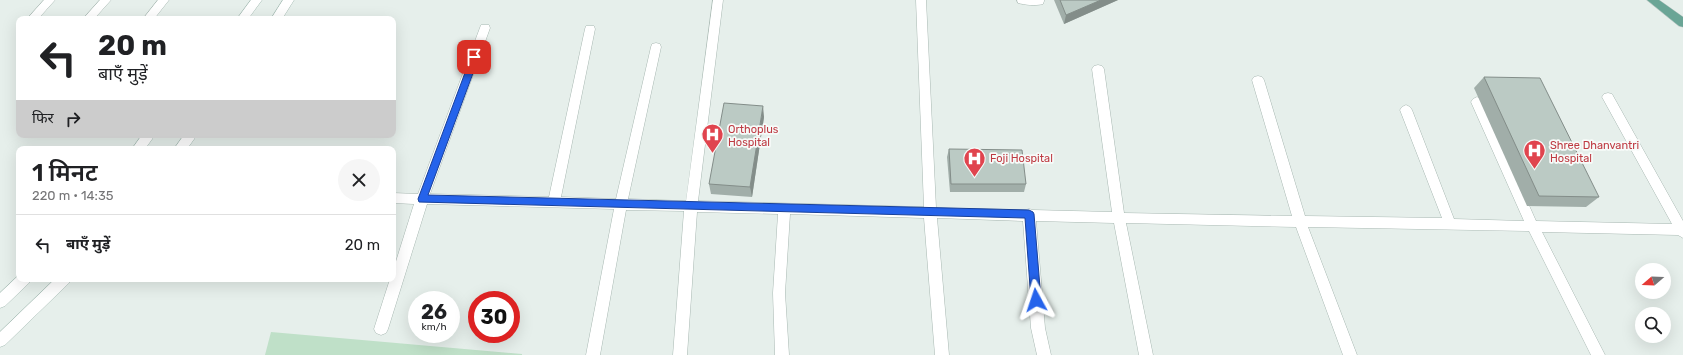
<!DOCTYPE html>
<html lang="hi">
<meta charset="utf-8">
<style>
body{margin:0;font-family:Rubik,"Noto Sans Devanagari",sans-serif;background:#f6f6f6;color:#202124;height:100vh;display:flex;flex-direction:column;font-size:15px;white-space:nowrap}
*{box-sizing:border-box;margin:0}
p{font-size:13px;color:#757577}
.icon{flex:none;width:22px;height:22px;fill:none;stroke:currentColor;stroke-width:2;stroke-linecap:round;stroke-linejoin:round}
.map{position:relative;flex:1;overflow:hidden}
.drawer{position:absolute;left:16px;top:146px;width:380px;height:136px;display:flex;flex-direction:column;background:#fff;border-radius:8px;box-shadow:0 4px 16px #0002}
.drawer>*{flex:none}
.banner{position:absolute;left:16px;top:16px;width:380px;height:122px;border-radius:8px;box-shadow:0 4px 16px #0002;background:#fff;color:#202124;overflow:hidden}
.needle{width:26px;rotate:251deg}
.tools{position:absolute;left:1635px;top:263px;display:grid;gap:8px}
.tools a{display:grid;place-items:center;width:36px;height:36px;border-radius:50%;background:#fff;box-shadow:0 4px 16px #0002;font-size:20px}
.speed{position:absolute;left:408px;top:291px;display:flex;gap:8px;font-size:20px;font-weight:700;text-align:center}
.speed>*{display:grid;place-content:center;width:52px;height:52px;border-radius:50%;background:#fff;box-shadow:0 4px 16px #0002;line-height:1}
.speed small{font-size:10px;font-weight:400}
.speed .limit{border:6px solid #d22;background:#fff;color:#111}
.pin{position:absolute;display:grid;place-items:center;width:34px;height:34px;color:#fff;margin:-17px;border-radius:8px;box-shadow:0 2px 6px #0006}
.me{position:absolute;width:44px;margin:-22px;rotate:355deg;stroke-linejoin:round;filter:drop-shadow(0 0 3px #0008)}
.turn{display:flex;align-items:center;gap:14px;height:84px;padding:0 16px;font-size:18px}
.turn .icon{width:52px;height:52px;stroke-width:2.5}
.turn b{display:block;font-size:28px;line-height:34px}
.then{display:flex;align-items:center;height:38px;padding:0 16px;background:#0003;gap:8px;font-size:15px}
.round{display:grid;place-items:center;flex:none;width:42px;height:42px;border-radius:21px;background:#f6f6f6}
.overview{display:flex;align-items:center;justify-content:space-between;height:68px;padding:0 16px}
h1{font-size:24px;font-weight:600;line-height:30px}
ul{padding:0;list-style:none}
li{display:flex;align-items:center;gap:12px;height:60px;padding:0 16px;border-top:1px solid #e0e0e0}
li div{flex:1}
li b{display:block;font-size:15px}
li em{font-style:normal}
.map>svg:first-child{display:block}
.green{fill:#bfe0c8}
.lines{fill:none;stroke-linecap:round;stroke-linejoin:round}
.service-casing{stroke:#a8b8b2;stroke-width:1}
.minor-casing{stroke:#a8b8b2;stroke-width:1}
.secondary-casing{stroke:#a4bbb3;stroke-width:1}
.primary-casing{stroke:#c2cac8;stroke-width:1}
.service{fill:#fff;fill-rule:evenodd}
.minor{fill:#fff;fill-rule:evenodd}
.secondary{fill:#fff;fill-rule:evenodd}
.primary{fill:#6aa596;fill-rule:evenodd}
.wall{fill:#a1aea9}
.shaded-wall{fill:#838d89}
.building{fill:#bbcac4;stroke:#838d89}
.route{fill:#2563eb;stroke:#184099}
.labels{text-anchor:middle;dominant-baseline:central;stroke-width:3.5;stroke-linejoin:round;paint-order:stroke}
.health-label{font-size:11px;fill:#be3a42;stroke:#f7fbf9;text-anchor:start}
</style>
<div class="map">
<svg width="1683" height="355" viewBox="0 0 1683 355">
<rect width="100%" height="100%" fill="#e6efeb"/>
<path class="green" d="M271,332L522,354V355H265Z"/>
<g class="lines">
<defs>
<g id="service">
<path d="M44,0H55L38,19H27Z"/>
<path d="M100,0H111L94,19H83Z"/>
<path d="M158,0H169L154,19H143Z"/>
</g>
<g id="minor">
<path d="M713,0H723L698,201L924,207L916,0H926L936,208L1025,210L1029,209L1033,210L1112,212L1092,69L1094,66L1098,65L1102,66L1104,69L1124,213L1292,216L1252,80L1254,77L1258,76L1262,77L1264,80L1305,216L1442,218L1400,110L1402,107L1406,105L1410,107L1412,110L1454,219L1524,221L1471,102L1473,99L1477,97L1481,99L1483,102L1536,221L1672,224L1602,97L1604,94L1608,93L1612,94L1683,221V238L1678,235L1542,232L1605,355H1591L1529,231L1308,227L1357,355H1343L1296,227L1126,223L1153,355H1139L1114,223L1036,221L1045,328L1051,355H1037L1031,328L1023,221L937,218L949,355H935L924,218L790,214L785,293L789,355H775L773,293L778,214L697,212L687,355H673L684,211L626,210L600,355H586L614,209L427,204L388,329L386,333L381,335L376,333L374,329L390,279H393V271L414,204L393,203V193L418,194L481,25H489L490,28L430,194L549,197L585,29L586,26H594L595,29L561,197L616,199L651,47L652,44L656,43L660,44L661,47L628,199L686,201Z"/>
<path d="M1017,0H1044V1L1043,4C1036,6 1025,5 1018,3Z"/>
</g>
<g id="secondary">
<path d="M251,0H262L248,19H237Z"/>
<path d="M283,0H294L282,19H271Z"/>
<path d="M142,135H155L145,149H132Z"/>
<path d="M184,135H197L187,149H174Z"/>
<path d="M19,275V279H30L29,283L5,306L0,308V293Z"/>
<path d="M55,279H70L69,283L5,345L0,347V332Z"/>
</g>
<path id="primary" d="M1647,0H1659L1683,17V27L1679,26Z"/>
</defs>
<use href="#service" class="service-casing"/>
<use href="#minor" class="minor-casing"/>
<use href="#secondary" class="secondary-casing"/>
<use href="#primary" class="primary-casing"/>
<use href="#service" class="service"/>
<use href="#minor" class="minor"/>
<use href="#secondary" class="secondary"/>
<use href="#primary" class="primary"/>
</g>
<g class="wall">
<path d="M1054,0H1118L1064,24Z"/>
<path d="M1484,77L1599,197L1586,207L1527,206L1474,88Z"/>
<path d="M764,117L752,197L711,194L709,184Z"/>
<path d="M949,149L1026,184L1024,192H950L947,157Z"/>
</g>
<g class="shaded-wall">
<path d="M1101,0H1118L1064,24L1066,15Z"/>
<path d="M763,106L764,117L752,197L750,187Z"/>
</g>
<g class="building">
<path d="M1060,0H1101L1066,15Z"/>
<path d="M1484,77L1540,78L1599,197L1539,196Z"/>
<path d="M724,103L763,106L750,187L709,184Z"/>
<path d="M949,149L1022,150L1026,184H951Z"/>
</g>
<path class="route" d="M472,54H477L479,57L428,195L1029,210L1033,212L1034,214L1041,300L1040,303L1036,304L1033,303L1031,300L1025,218L419,202L418,199Z"/>
<defs>
<symbol id="hospital-pin" viewBox="-11 -11 22 30"><path d="M0 17L-7.5 6A9.5 9.5 0 1 1 7.5 6Z" fill="#e0444e" stroke="#f7fbf9"/><path d="M-5-5h3v3.5h4V-5h3V5h-3V1.5h-4V5h-3Z" fill="#fff"/></symbol>
</defs>
<g fill-rule="evenodd">
<use href="#hospital-pin" x="700" y="122" width="25" height="34"/>
<use href="#hospital-pin" x="1522" y="138" width="25" height="34"/>
<use href="#hospital-pin" x="962" y="146" width="25" height="34"/>
</g>
<g class="labels">
<g class="health-label">
<text x="728" y="129">Orthoplus<tspan x="728" dy="13">Hospital</tspan></text>
<text x="1550" y="145">Shree Dhanvantri<tspan x="1550" dy="13">Hospital</tspan></text>
<text x="990" y="158">Foji Hospital</text>
</g>
</g>
</svg>
<div class="tools">
<a><svg class="needle" viewBox="-14 -14 28 28"><path d="M0-13l5 13h-10z" fill="#e53935"/><path d="M0 13l5-13h-10z" fill="#757577"/></svg></a>
<a><svg class="icon" aria-label="search" viewBox="0 0 24 24"><circle cx="10" cy="10" r="6"/><path d="M15 15l6 6"/></svg></a>
</div>
<div class="speed"><div>26<small>km/h</small></div><div class="limit">30</div></div>
<div class="pin" style="left:474px;top:57px;background:#d93025"><svg class="icon" aria-label="arrive" viewBox="0 0 24 24"><path d="M6 21V4h12l-3 4 3 4H6"/></svg></div>
<svg class="me" style="left:1036px;top:300px" viewBox="-20 -20 40 40"><path d="M0-17L14 15 0 8-14 15z" fill="#2563eb" stroke="#fff" stroke-width="4"/></svg>
<div class="banner">
<div class="turn"><svg class="icon" aria-label="left" viewBox="0 0 24 24"><path d="M17 20v-9H6M10 6l-5 5 5 5"/></svg><div><b>20 m</b>बाएँ मुड़ें</div></div>
<div class="then">फिर<svg class="icon" aria-label="right" viewBox="0 0 24 24"><path d="M7 20v-9h11M14 6l5 5-5 5"/></svg></div>
</div>
<section class="drawer">
<div class="overview"><div><h1>1 मिनट</h1><p>220 m · 14:35</p></div><a class="round"><svg class="icon" aria-label="close" viewBox="0 0 24 24"><path d="M6 6l12 12M18 6L6 18"/></svg></a></div>
<ul>
<li><svg class="icon" aria-label="left" viewBox="0 0 24 24"><path d="M17 20v-9H6M10 6l-5 5 5 5"/></svg><div><b>बाएँ मुड़ें</b></div><em>20 m</em></li>
</ul>
</section>
</div>
